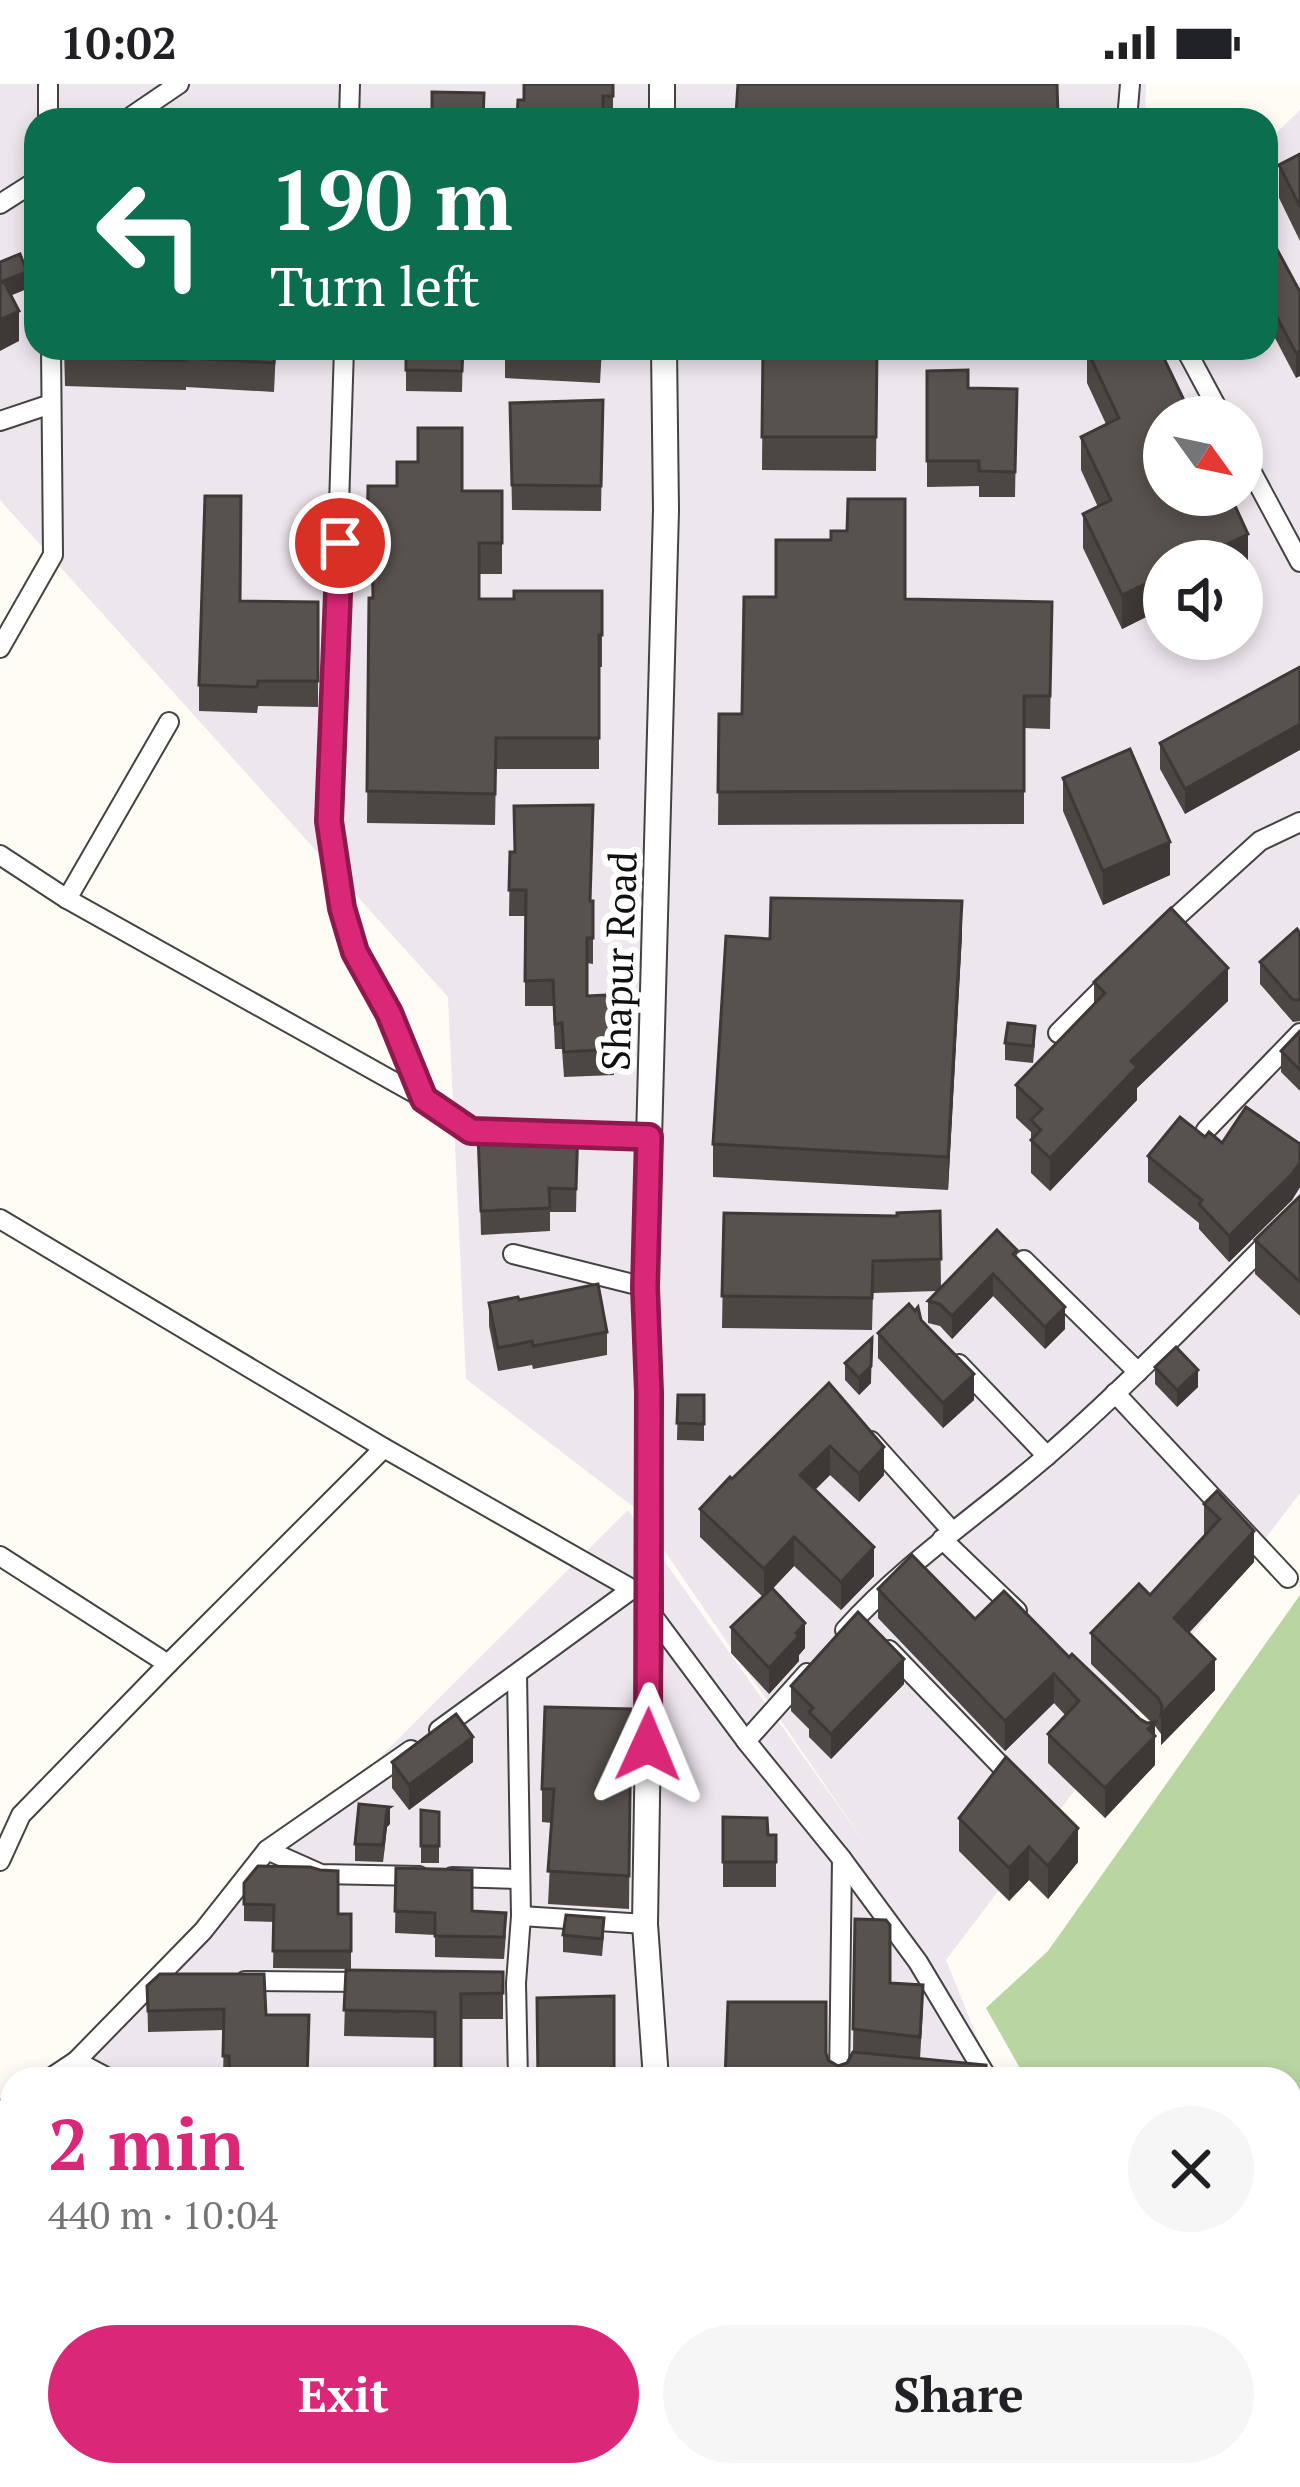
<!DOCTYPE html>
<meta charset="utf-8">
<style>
body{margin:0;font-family:"PT Serif",serif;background:#f6f6f6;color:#202124;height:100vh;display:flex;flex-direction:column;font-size:45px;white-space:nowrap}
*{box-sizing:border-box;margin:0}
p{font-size:39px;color:#757577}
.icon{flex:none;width:66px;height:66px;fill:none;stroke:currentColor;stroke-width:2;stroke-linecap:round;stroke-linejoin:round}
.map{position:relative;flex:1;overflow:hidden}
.drawer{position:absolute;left:0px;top:1983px;width:1302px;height:420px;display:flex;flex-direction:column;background:#fff;border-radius:36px 36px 0 0;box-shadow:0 6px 18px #0003}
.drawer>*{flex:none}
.guide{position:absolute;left:24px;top:24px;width:1254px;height:252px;border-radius:36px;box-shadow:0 6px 18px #0003;background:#0b6e4f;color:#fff;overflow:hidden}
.needle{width:78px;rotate:123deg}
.tools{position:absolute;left:1143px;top:312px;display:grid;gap:24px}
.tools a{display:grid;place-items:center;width:120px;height:120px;border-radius:50%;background:#fff;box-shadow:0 6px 18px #0003;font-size:60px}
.pin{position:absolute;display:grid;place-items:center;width:102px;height:102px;color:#fff;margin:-51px;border:6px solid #fff;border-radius:50%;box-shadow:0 3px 12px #0007}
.me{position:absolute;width:132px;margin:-66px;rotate:1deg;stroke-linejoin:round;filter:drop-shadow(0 0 9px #0008)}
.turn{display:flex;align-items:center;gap:42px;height:252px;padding:0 48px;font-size:54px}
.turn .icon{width:156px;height:156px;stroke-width:2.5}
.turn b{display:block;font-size:84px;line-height:102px}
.round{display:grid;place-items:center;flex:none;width:126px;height:126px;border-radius:63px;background:#f6f6f6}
.overview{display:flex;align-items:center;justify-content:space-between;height:204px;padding:0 48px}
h1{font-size:72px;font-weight:600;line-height:90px;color:#db2777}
.cta{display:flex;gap:24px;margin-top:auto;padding:24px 48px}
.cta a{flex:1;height:138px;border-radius:72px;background:#db2777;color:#fff;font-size:48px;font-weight:600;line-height:138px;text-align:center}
.cta a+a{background:#f6f6f6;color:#202124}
.status{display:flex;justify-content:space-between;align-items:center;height:84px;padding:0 60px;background:#fff;direction:ltr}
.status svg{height:33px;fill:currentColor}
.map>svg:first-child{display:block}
.industrial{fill:#ede6ed;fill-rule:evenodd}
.forest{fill:#b8d5a2}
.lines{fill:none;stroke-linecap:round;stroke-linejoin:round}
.minor-casing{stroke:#434343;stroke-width:22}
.tertiary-casing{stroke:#434343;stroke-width:28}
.minor{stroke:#fff;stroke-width:18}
.tertiary{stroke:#fff;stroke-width:24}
.wall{fill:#4c4743}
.shaded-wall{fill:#3e3937}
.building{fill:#58524e;stroke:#3e3937;stroke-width:3}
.route-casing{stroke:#8e194d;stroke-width:30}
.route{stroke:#db2777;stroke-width:21}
.labels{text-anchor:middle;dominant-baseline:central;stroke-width:12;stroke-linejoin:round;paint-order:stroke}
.street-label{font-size:39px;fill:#101010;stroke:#fff}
</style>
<div class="status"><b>10:02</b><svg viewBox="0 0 49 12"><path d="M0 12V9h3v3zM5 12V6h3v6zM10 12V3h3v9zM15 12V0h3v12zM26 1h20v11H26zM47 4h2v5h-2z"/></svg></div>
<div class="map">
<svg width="1300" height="2403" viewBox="0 0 1300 2403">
<rect width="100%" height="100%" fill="#fefcf5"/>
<g class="industrial">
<path d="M0,0H1146L1145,36H36V264H1266V59L1300,26V1409L946,1876L994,1995H57L628,1426L867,1762L635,1424L466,1295L448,913L0,416ZM1164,333H1242V411H1164ZM1164,477H1242V555H1164Z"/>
<path d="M12,2040V2391H1156L1161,2403H0V2052Z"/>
</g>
<path class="forest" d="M1300,1511V2403H1256L1249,2391H1290V1995H1026L986,1924L1048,1867Z"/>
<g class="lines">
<defs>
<g id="minor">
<path d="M48,0V36"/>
<path d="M126,36L179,0"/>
<path d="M349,36L350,0"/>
<path d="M1127,36L1130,0"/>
<path d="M0,120L36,97"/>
<path d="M344,264L329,737L342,823L355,868L389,929L425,1015"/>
<path d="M1185,264L1222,333"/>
<path d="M0,337L51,320"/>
<path d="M1242,370L1300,478"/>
<path d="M0,564L53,471L51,264"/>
<path d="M0,771L67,815L425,1015L471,1047L530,1049"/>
<path d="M67,815L169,638"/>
<path d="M1163,845L1260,757L1300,738"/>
<path d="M1058,949L1109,898"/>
<path d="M1206,1046L1300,949"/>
<path d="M558,1050L649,1053"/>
<path d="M0,1135L384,1364L632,1505L650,1509"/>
<path d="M513,1170L645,1203"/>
<path d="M1024,1176L1138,1288"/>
<path d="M959,1280L1047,1372"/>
<path d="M1115,1309L1288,1494"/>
<path d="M871,1357L952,1447"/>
<path d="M942,1455L1017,1527"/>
<path d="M0,1472L168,1580"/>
<path d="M650,1528L746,1657L842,1775L918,1878L988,1995"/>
<path d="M845,1546C905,1479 981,1429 1048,1371C1136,1294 1217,1209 1300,1126"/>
<path d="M889,1566L1003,1684"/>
<path d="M517,1590L521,1832L516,1899L518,1995"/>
<path d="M439,1646L632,1505"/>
<path d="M746,1657L807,1589"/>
<path d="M267,1766L411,1666"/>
<path d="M0,1777L21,1731L168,1580L384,1364"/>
<path d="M452,1793L519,1795"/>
<path d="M521,1832L645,1840"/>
<path d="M245,1897L367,1898"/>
<path d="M76,1977L110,1995"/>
<path d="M49,1995L76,1977L203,1847L267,1766L321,1790L419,1792"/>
<path d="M839,1995L842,1775"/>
<path d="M0,2028L12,2020"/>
<path d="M137,2391V2403"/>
<path d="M1145,2391L1150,2403"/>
<path d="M514,2403V2391"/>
</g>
<g id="tertiary">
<path d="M662,0V36"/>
<path d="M656,1995L645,1840L650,1527L649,1309L645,1203L666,426L664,264"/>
<path d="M658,2403V2391"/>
</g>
</defs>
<use href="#minor" class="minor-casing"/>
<use href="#tertiary" class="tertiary-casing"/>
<use href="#minor" class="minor"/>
<use href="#tertiary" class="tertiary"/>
</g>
<g class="wall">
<path d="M613,0V34H603L524,16Z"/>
<path d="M738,0H1069H1057L1058,36H736Z"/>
<path d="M1300,70V157L1279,114V81Z"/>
<path d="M1266,145L1300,208L1296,294L1266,237Z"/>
<path d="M64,264H276L274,308L186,303V306L65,302Z"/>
<path d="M406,264H463L462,308L406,307Z"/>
<path d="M505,264H602L600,299L505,294Z"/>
<path d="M763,264H877L876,387L762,386Z"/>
<path d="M1087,266L1248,483L1242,487V477H1164V524L1122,545L1083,464V430L1098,423L1081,386V353L1106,340L1087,299Z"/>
<path d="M927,287L968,304L1017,305L1015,413H979V402L927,403Z"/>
<path d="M603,316L601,427L512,426L510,319Z"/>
<path d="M418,378L462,407H502V490H479V515H514L602,507V583H599V685H496L495,741L367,739L369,514H373L372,490H367L368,402H397Z"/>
<path d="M905,515L1052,518L1050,645L1024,644V740L718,741L719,630H742Z"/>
<path d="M240,517L318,518V623L258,622L257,629L199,627V601Z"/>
<path d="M1300,583L1185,730L1160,685V659Z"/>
<path d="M1063,694L1170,791L1103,821L1063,727Z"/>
<path d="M510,768L593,817V880L587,879V912L627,910L628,955H614V991L564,993L562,965H555L553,922H525V832H509Z"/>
<path d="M1300,849V937L1293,938L1260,900V878Z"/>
<path d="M962,850L948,1106L713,1093V1060L770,855Z"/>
<path d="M1094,898L1228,917L1137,1004V1016L1050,1107L1031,1089V1048L1016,1034V1001L1094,920Z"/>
<path d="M1300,947V1007L1281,988V967Z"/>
<path d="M1005,959H1035L1033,979L1005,976Z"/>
<path d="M578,1041L576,1128H550V1147L481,1151L478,1050L545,1046Z"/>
<path d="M1205,1053L1222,1059L1300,1103L1292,1116L1229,1178L1199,1145V1139L1148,1098V1072Z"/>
<path d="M1300,1112V1232L1255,1190V1156Z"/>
<path d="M940,1127L941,1203L1017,1174L1065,1245L1045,1265L993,1212L952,1255L940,1242L928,1239V1217L937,1207L873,1209L872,1246L722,1244L724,1129L897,1132Z"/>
<path d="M519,1216L607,1248V1271L533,1285L532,1281L498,1287L489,1242V1219Z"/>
<path d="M921,1236L974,1316L943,1344L878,1274V1249Z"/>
<path d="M845,1279L871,1299L859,1311L845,1296Z"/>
<path d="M1155,1283L1198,1303L1177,1323L1155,1300Z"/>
<path d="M829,1299L884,1391L859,1418L830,1391L815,1406L874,1492L841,1526L794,1482L773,1504L805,1564L799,1571V1577L769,1610L731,1569V1543L763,1513L700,1453V1425L732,1395Z"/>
<path d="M678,1311H704V1357L677,1356Z"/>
<path d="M1217,1407L1254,1478L1189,1549L1215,1606L1161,1661V1650L1155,1642V1681L1105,1734L1048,1679V1650L1065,1631L1054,1619L1005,1667L878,1534V1505L975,1535L1069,1573L1140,1635L1147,1639L1151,1638L1091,1580V1549L1150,1511L1204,1452V1420Z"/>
<path d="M904,1600L831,1675L809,1653V1645L791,1627V1602Z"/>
<path d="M631,1625L629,1825L548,1820L552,1739L542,1738V1705Z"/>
<path d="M392,1678H473L409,1726L392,1704Z"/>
<path d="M421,1726L439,1728V1779H421Z"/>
<path d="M723,1733L768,1751H776V1803H723Z"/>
<path d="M959,1734L1078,1778L1048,1815L1029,1796L1009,1817L959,1767Z"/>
<path d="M390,1740L387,1743L383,1778L355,1777V1760Z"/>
<path d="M396,1784L472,1827L506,1850L504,1875L435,1873V1851L395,1849Z"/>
<path d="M244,1799L338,1830H351V1885L273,1884L274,1838L244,1837Z"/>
<path d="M855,1835L890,1899L923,1923L920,1975L725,1995L826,1970L828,1976L838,1982L847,1979L853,1968Z"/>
<path d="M563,1851H604L602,1872L563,1868Z"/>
<path d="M346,1886L503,1888V1935H461L435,1954L344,1952Z"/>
<path d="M264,1890L229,1993H223L224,1946L148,1948L147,1902Z"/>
<path d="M37,2391H125L124,2403L37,2399Z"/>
<rect x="161" y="2391" width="241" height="12"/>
<path d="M436,2391H480V2403H437Z"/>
<rect x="528" y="2391" width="93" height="12"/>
</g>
<g class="shaded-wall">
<path d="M27,188V205L0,216V198Z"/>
<path d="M19,227V257L0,267V236Z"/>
<path d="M1300,267V292L1296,294V269Z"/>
<path d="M1248,450V483L1242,487V477H1193Z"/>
<path d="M1164,491V524L1122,545V511Z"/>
<path d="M1300,640V666L1185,730V705Z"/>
<path d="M1170,758V791L1103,821V787Z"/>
<path d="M962,817V850L948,1106V1073Z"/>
<path d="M1228,884V917L1137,1004V1016L1050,1107V1074L1131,977Z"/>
<path d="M1300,1078V1103L1292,1116L1229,1178V1152Z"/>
<path d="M993,1190V1212L952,1255V1232Z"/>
<path d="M1065,1223V1245L1045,1265V1243Z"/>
<path d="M872,1254L871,1299L859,1311V1294Z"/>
<path d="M1198,1286V1303L1177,1323V1306Z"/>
<path d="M974,1290V1316L943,1344V1319Z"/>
<path d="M830,1362V1391L800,1420V1391Z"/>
<path d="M884,1363V1391L859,1418V1390Z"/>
<path d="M1254,1447V1478L1174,1565V1534Z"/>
<path d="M794,1453V1482L764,1514V1485Z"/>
<path d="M874,1463V1492L841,1526V1498Z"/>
<path d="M805,1539V1564L799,1571V1577L769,1610V1584Z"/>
<path d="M904,1575V1600L831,1675V1650Z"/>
<path d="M1215,1575V1606L1161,1661V1630Z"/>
<path d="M1054,1590V1619L1005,1667V1637Z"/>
<path d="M1155,1638V1681L1105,1734V1704Z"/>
<path d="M473,1653V1678L409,1726V1701Z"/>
<path d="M390,1723V1740L387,1743L383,1778L387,1725Z"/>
<path d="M1078,1744V1778L1048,1815V1782Z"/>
<path d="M1029,1763V1796L1009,1817V1784Z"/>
</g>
<g class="building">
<path d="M524,0H613V12H603V36H517L518,16H524Z"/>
<path d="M738,0H1057L1058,31L957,36H763V32L736,31Z"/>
<path d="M432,8L484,9L483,36H432Z"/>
<path d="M1300,70V123L1279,81Z"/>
<path d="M1266,145L1300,208V267L1296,269L1266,212Z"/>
<path d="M20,170L27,188L0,198V178Z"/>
<path d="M4,198L19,227L0,236V200Z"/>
<path d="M65,264H275L274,279L186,274V277L65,273Z"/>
<path d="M406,264H463L462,287L406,286Z"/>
<path d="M505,264H600V275L505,270Z"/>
<path d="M763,264H877L876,353H762Z"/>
<path d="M1090,264H1159L1192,333H1164V411H1230L1248,450L1193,477H1164V491L1122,511L1083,430L1111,416L1081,353L1119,334L1087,266Z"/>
<path d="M968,286V304L1017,305L1015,388L979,387V377H927V287Z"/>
<path d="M603,316L601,402L512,401L510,319Z"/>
<path d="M418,344H462V407H502V459H479V515H514V507H602V551H599V654H496L495,710L367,707L369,514H373L372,459H367L368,402H397V378H418Z"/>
<path d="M205,412H241L240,517L318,518V597H258L257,603L199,601Z"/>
<path d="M848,415H905V515L1052,518L1050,612H1024V707L718,708L719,630H742L744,513H776V456H831V447H847Z"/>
<path d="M1300,583V640L1185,705L1160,659Z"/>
<path d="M1130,665L1170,758L1103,787L1063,694Z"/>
<path d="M593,721L590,817H593V854H587V912L627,910L628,929L613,930L614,965L564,968L562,939L555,940L553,896L525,897L526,806H509L510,768H515L514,722Z"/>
<path d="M771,814L962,817L948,1073L713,1060L726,852L770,855Z"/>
<path d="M1171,824L1228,884L1131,977L1137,983L1050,1074L1031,1056L1041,1046L1031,1036L1042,1025L1016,1001L1105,909L1094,898Z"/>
<path d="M1297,845L1300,849V916H1293L1260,878Z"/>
<path d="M1008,939L1035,942L1033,962L1005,959Z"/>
<path d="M1300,947V986L1281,967Z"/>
<path d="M1246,1023L1300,1060V1078L1292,1090L1229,1152L1199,1120L1202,1116L1148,1072L1180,1033L1205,1053L1209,1048L1222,1059Z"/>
<path d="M545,1040L578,1041L576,1105L549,1104L550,1124L481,1127L478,1050L545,1046Z"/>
<path d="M1300,1112V1198L1255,1156Z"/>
<path d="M940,1127L941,1175L873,1177L872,1214L722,1212L724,1129L897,1132V1129Z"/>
<path d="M997,1146L1017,1166L1013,1170L1065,1223L1045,1243L993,1190L952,1232L940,1220L928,1217Z"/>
<path d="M598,1200L607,1248L533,1262L532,1257L498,1264L489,1219L518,1213L519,1216Z"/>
<path d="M909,1220L915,1227L918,1223L921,1236L974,1290L943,1319L878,1249Z"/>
<path d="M872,1254L871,1282L859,1294L845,1279Z"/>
<path d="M1176,1263L1198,1286L1177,1306L1155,1283Z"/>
<path d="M829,1299L884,1363L859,1390L830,1362L800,1391L874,1463L841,1498L794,1453L764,1485L700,1425L730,1393L732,1395Z"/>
<path d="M678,1311H704V1340L677,1339Z"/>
<path d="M1217,1407L1254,1447L1174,1534L1215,1575L1161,1630L1162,1622L1158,1614L1091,1549L1139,1500L1150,1511L1220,1435L1204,1420Z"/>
<path d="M912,1471L975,1535L1004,1507L1069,1573L1072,1570L1140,1635L1147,1639L1155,1638L1148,1645L1155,1652L1105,1704L1048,1650L1079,1617L1054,1590L1005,1637L878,1505Z"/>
<path d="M772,1504L805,1539L796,1549L799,1552L769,1584L731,1543Z"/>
<path d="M858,1528L904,1575L831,1650L809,1628L813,1624L791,1602Z"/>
<path d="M545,1623L631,1625L629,1792L548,1787L554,1705H542Z"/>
<path d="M456,1630L473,1653L409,1701L392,1678Z"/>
<path d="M1006,1673L1078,1744L1048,1782L1029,1763L1009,1784L959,1734Z"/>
<path d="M359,1720L390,1723L387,1725L383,1761L355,1760Z"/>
<path d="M421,1726L439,1728V1762H421Z"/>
<path d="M723,1733L767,1734L768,1751H776V1778H723Z"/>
<path d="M258,1782L310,1783L320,1786L338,1787V1830H351V1867H273L274,1821L244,1820V1799Z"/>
<path d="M396,1784L472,1786V1827L506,1829L504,1853L435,1852V1829L395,1827Z"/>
<path d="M566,1831L604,1834L602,1855L563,1851Z"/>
<path d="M855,1835L886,1836L890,1841V1899L923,1901L920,1953L853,1945Z"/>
<path d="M346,1886L503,1888V1909L461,1910V1995H435V1928L344,1926Z"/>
<path d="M160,1890H264L266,1931H309L307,1995H230L229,1972H223L224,1925L148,1927L147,1902Z"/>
<path d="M614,1912V1984H610V1995H538L537,1914Z"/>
<path d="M728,1918H826V1969L828,1976L838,1982L847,1979L853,1968L986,1981L985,1995H725Z"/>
<rect x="161" y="2391" width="142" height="12"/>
<path d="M438,2391H480V2397L439,2401Z"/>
<path d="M528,2391H621L620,2394H575V2403H528Z"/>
<path d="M721,2391H1028V2403H720Z"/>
<path d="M1101,2391H1142L1144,2403H1101Z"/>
</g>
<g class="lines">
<defs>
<path id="route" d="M340,459L329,737L342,824L355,868L389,929L424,1015L471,1047L649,1053L645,1203L649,1309L648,1661"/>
</defs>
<use href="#route" class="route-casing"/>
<use href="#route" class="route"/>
</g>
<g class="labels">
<g class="street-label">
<text transform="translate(618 877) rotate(-88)">Shapur Road</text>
</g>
</g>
</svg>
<div class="tools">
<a><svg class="needle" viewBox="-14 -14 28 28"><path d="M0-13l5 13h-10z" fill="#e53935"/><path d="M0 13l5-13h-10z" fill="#757577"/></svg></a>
<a><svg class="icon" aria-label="sound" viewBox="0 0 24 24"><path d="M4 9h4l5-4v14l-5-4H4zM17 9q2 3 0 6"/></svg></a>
</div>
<div class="pin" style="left:340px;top:459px;background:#d93025"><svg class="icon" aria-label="arrive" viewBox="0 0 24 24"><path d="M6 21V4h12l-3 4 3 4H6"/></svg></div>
<svg class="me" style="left:648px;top:1661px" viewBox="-20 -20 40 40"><path d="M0-17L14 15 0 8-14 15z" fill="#db2777" stroke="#fff" stroke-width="4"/></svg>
<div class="guide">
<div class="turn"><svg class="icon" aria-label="left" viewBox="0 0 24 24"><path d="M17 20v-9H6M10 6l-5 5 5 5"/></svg><div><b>190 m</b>Turn left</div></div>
</div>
<section class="drawer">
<div class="overview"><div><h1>2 min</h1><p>440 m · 10:04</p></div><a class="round"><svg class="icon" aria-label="close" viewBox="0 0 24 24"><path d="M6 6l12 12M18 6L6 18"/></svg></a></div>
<div class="cta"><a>Exit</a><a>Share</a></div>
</section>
</div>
